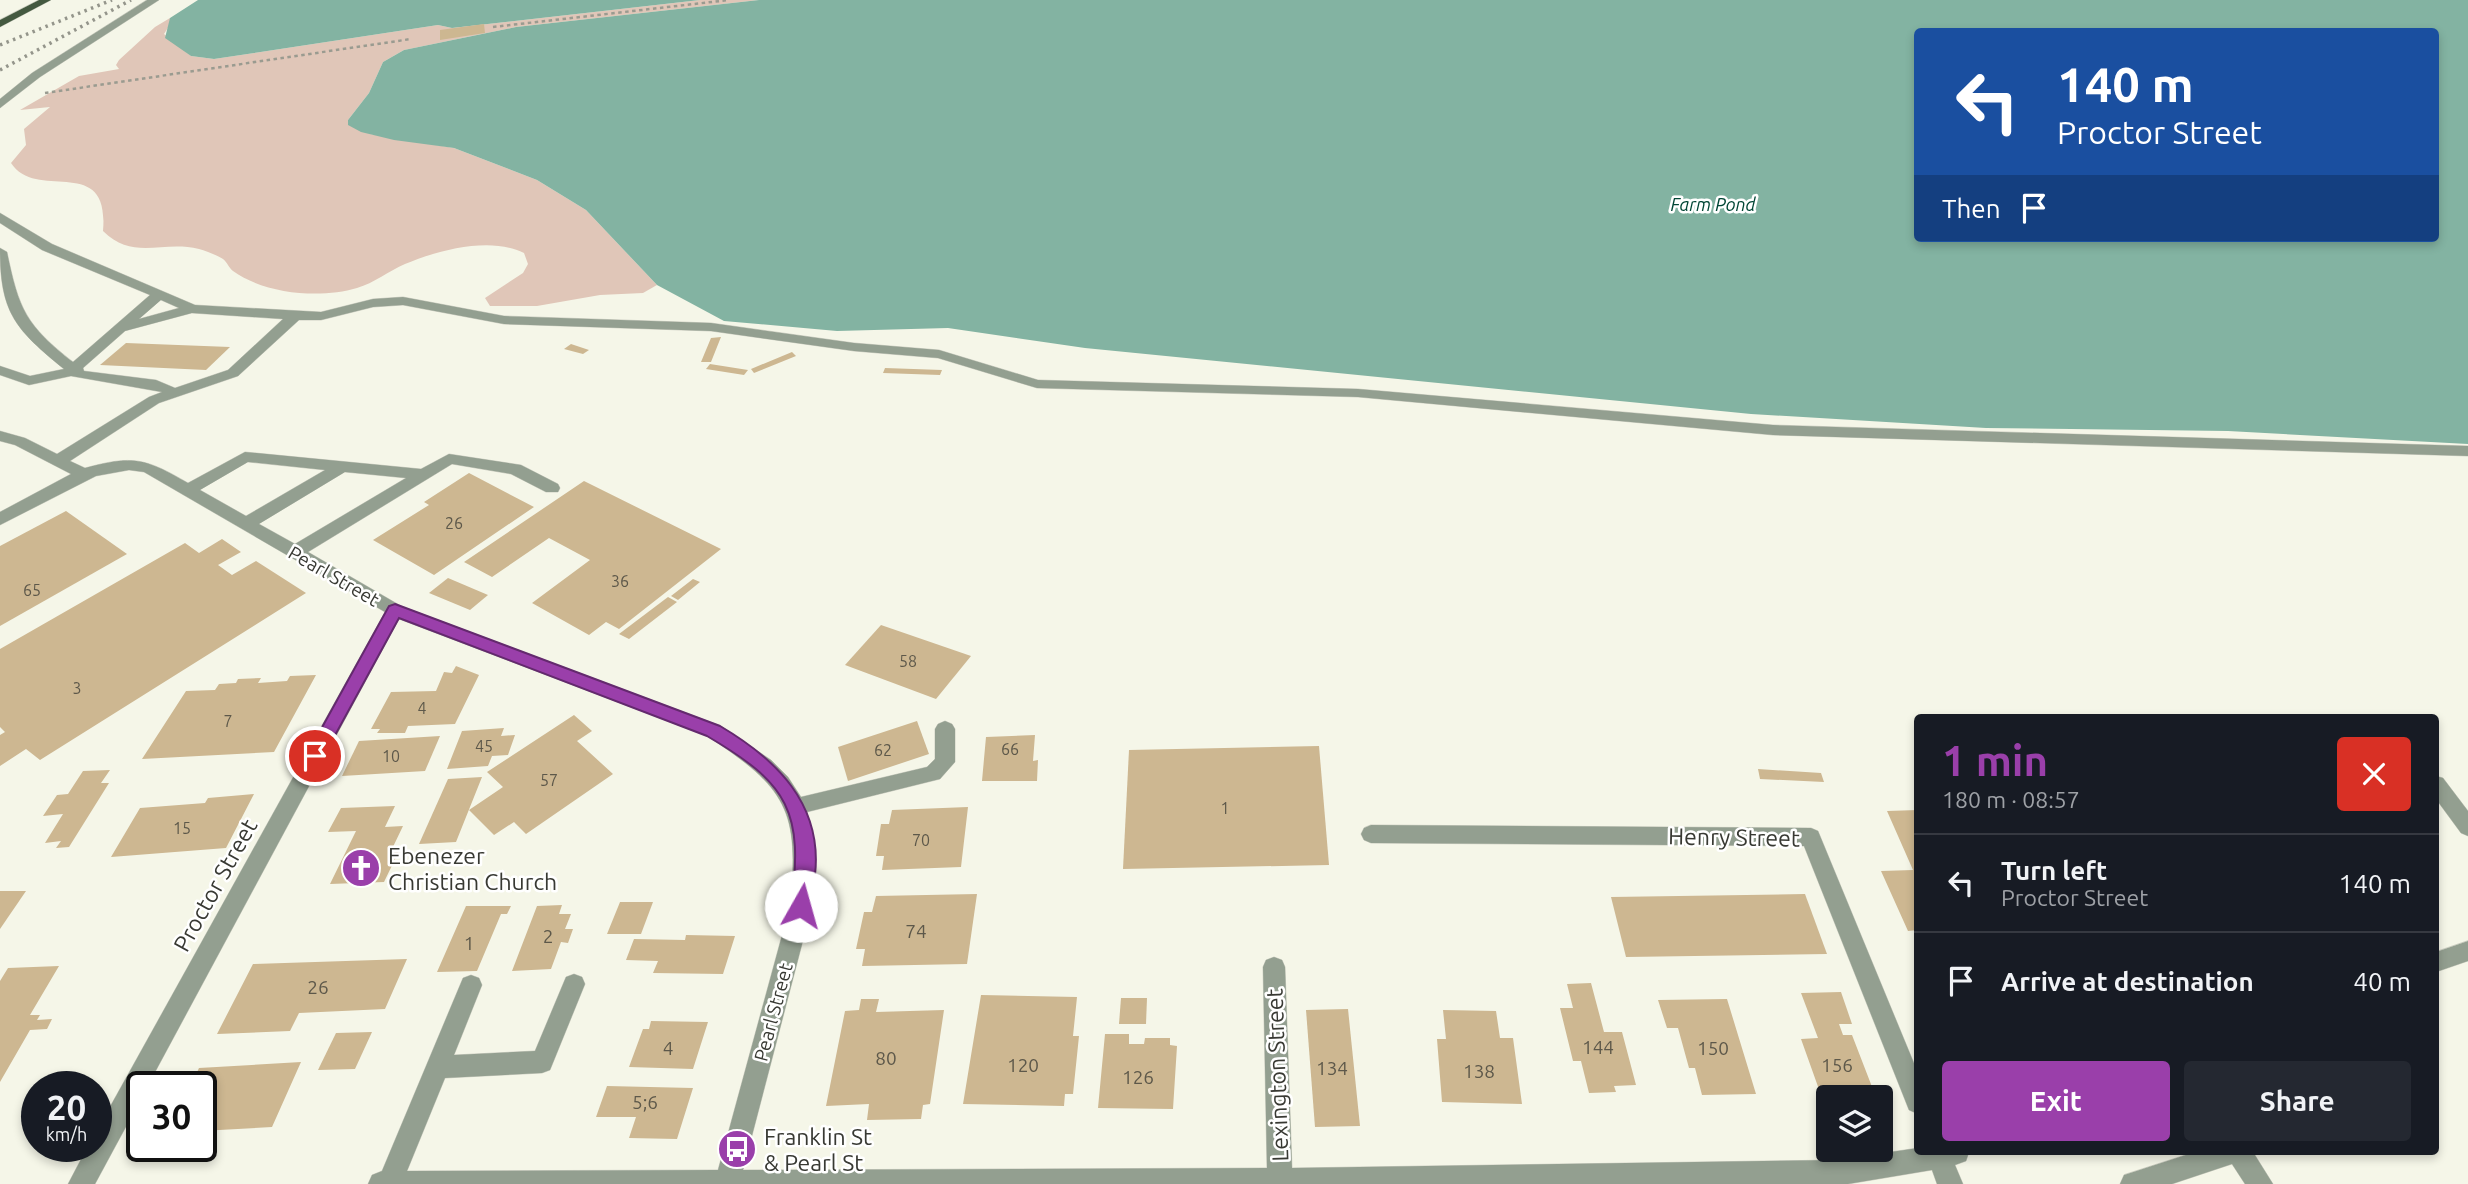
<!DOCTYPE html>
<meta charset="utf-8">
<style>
body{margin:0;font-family:Ubuntu,sans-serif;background:#242831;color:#f1f3f6;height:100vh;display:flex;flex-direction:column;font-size:26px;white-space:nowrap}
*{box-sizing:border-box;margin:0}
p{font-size:23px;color:#9ea1a6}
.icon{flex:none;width:38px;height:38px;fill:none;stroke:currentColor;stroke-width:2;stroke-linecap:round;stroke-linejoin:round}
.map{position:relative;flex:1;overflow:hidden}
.details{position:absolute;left:1914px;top:714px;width:525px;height:441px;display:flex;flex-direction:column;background:#171b24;border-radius:7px;box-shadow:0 4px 10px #0003}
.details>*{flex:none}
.hud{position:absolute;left:1914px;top:28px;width:525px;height:214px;border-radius:7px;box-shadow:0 4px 10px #0003;background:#1a4fa0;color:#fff;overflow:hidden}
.controls{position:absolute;left:1816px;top:1085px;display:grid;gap:14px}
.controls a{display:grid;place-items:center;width:77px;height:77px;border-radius:7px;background:#171b24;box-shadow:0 4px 10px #0003;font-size:35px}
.speed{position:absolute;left:21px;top:1071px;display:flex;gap:14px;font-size:35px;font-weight:700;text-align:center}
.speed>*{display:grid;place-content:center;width:91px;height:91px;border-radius:50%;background:#171b24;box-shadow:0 4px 10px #0003;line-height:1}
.speed small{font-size:18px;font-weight:400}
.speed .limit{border:4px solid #111;border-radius:10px;background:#fff;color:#111}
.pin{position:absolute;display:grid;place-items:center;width:60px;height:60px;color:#fff;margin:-30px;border:4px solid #fff;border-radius:50%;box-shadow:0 2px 7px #0007}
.me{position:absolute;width:77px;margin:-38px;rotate:7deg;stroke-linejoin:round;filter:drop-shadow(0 0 5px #0008)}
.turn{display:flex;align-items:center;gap:24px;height:147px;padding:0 28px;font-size:32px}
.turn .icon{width:91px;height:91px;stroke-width:2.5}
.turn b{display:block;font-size:49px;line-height:60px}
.then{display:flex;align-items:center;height:66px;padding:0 28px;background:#0003;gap:14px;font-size:26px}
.round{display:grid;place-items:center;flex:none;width:74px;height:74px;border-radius:7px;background:#242831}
.headline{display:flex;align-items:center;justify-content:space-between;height:119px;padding:0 28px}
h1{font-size:42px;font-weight:700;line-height:52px;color:#9a3faa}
.action{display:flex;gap:14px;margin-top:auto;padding:14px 28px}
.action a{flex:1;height:80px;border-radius:7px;background:#9a3faa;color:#fff;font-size:28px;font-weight:700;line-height:80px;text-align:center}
.action a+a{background:#242831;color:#f1f3f6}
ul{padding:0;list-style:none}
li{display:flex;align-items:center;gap:21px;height:98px;padding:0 28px;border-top:2px solid #363941}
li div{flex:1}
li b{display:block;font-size:26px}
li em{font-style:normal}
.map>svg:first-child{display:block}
.green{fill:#e0c6b8}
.water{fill:#83b3a2;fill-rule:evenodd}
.building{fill:#cdb791}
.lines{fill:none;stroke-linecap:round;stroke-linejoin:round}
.minor-casing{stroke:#cfd0c4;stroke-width:1}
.major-casing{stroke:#cfd0c4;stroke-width:1}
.path{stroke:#9a9b90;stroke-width:2.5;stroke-dasharray:3.5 3.5;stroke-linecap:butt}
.minor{fill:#939f90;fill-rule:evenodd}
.major{fill:#445940;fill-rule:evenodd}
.rail{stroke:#94958b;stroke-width:3.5;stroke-dasharray:2.5 4.5;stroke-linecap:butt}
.route{fill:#9a3faa;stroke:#64296e;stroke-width:2}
.labels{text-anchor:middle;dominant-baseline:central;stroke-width:5;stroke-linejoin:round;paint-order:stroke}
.number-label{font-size:16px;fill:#5d584a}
.far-water-label{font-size:18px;font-style:italic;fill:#004635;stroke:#fff}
.street-label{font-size:19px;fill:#383933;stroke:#fff}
.near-number-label{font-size:19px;fill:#5d584a}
.near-street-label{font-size:23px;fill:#383933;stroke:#fff}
.near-poi-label{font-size:23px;fill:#383933;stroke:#fff;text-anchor:start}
</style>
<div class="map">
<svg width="2468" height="1184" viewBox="0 0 2468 1184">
<rect width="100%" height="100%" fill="#f5f6e8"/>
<path class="green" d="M700,0H759L516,27L404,50L383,62L369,93L348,120L370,134L454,148L537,180L586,210L657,285L643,293L600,295L537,306H490L485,298L523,273L528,264L524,253C490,236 439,250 405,264C389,271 374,283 357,288C320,299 265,294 233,271C229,268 227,262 223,259C217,255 206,251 199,249C162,240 133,261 103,231C110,152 37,203 11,163L26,145L24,129L50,107L20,110L79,76L119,69L116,65L119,60L155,27L170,18L171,23L164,34L191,56L214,59L438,25L452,28Z"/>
<g class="water">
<path d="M198,0H700L452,28L438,25L214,59L191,56L165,38L170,18Z"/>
<path d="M759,0H2468V444L2228,431L1986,428L1751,414L1085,348L948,328L837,331L724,321L657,285L586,210L537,180L454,148L394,140L361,132L348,125V120L369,93L383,62L404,50L516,27ZM1918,32H2436V238H1918Z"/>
</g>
<g class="building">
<path d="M484,24L485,33L440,40V30Z"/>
<path d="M721,337L711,362H701L711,338Z"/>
<path d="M126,343L230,347L206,370L100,365Z"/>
<path d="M571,344L589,350L583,354L564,349Z"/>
<path d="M792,352L796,356L754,373L751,369Z"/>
<path d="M710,364L748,370L744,375L706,369Z"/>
<path d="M885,368L942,370L940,375L883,373Z"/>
<path d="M469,473L534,507L434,575L373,540L429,505L424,502Z"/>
<path d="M584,481L721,549L619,629L606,622L589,635L532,603L590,560L549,538L492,577L464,562Z"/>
<path d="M66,511L127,554L0,626V546Z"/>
<path d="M222,539L241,552L218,565L232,575L256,561L306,593L40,760L26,749L0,766V735L5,732L0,727V649L185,543L199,553Z"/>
<path d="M448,578L488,595L470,610L429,593Z"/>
<path d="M693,579L700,582L678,600L671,596Z"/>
<path d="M668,597L677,602L629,639L619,634Z"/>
<path d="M881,625L971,656L936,699L845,665Z"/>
<path d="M456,666L479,675L455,724L408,726L405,733H377L380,729H371L391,692L436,691L444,672L452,673Z"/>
<path d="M316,675L274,752L142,759L186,691L215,690L219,684L236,683L238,679L261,678L258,683L287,681L290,676Z"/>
<path d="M574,715L592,731L577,741L613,774L526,834L514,822L494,835L469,810L503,787L487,772Z"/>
<path d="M917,721L929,754L848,781L838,747Z"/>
<path d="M504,728L501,736L515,735L508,755L492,756L488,766L447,769L462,731Z"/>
<path d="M1035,735L1033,761L1038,760L1037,781H982L986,737Z"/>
<path d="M440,736L425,771L342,776L359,741Z"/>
<path d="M1319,746L1329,865L1123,869L1129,750Z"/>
<path d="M1758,769L1821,773L1824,782L1760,779Z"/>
<path d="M110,770L101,783H109L69,847L56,848L61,841L45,843L63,814L43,816L57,795L68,794L83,771Z"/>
<path d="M482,777L456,842L419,844L448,779Z"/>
<path d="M254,794L226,848L111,857L140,808L205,803L208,798Z"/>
<path d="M395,806L385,827L403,826L391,851H399L384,882L330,884L356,831L328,832L341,808Z"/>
<path d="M968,807L961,867L882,870L884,856H876L881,824H889L892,810Z"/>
<path d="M1918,810V930L1908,931L1881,871L1913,870L1887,811Z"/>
<path d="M0,891H26L0,929Z"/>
<path d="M977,894L967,964L862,966L865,949H856L864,912H872L876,896Z"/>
<path d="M1805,894L1827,954L1626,957L1611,897Z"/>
<path d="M620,902H653L641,934H607Z"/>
<path d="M562,905L559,914H571L565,929H573L568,943L561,942L551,969L512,971L537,906Z"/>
<path d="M466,906H511L507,914H501L477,971L437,972Z"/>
<path d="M686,935L735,936L723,974L653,973L658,961L626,960L634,939L685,940Z"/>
<path d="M407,959L385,1009L299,1013L290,1031L217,1034L253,964Z"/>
<path d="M59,966L30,1015H40L37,1020L52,1019L47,1029L30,1030L0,1082V981L8,968Z"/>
<path d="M1591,983L1604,1032H1622L1636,1085L1614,1086L1616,1092L1589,1093L1581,1061H1573L1560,1008H1573L1567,984Z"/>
<path d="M1841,992L1852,1024H1839L1843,1035H1852L1874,1092L1867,1093L1869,1097H1829V1109H1826L1801,1039L1818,1038L1801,993Z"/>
<path d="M981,995L1077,997L1073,1036H1079L1073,1094H1065L1064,1106L963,1104Z"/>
<path d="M1121,998H1147L1146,1024H1119Z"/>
<path d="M861,999H879L876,1012L944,1010L930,1104L923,1105L921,1119L867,1120L869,1104L826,1106L845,1011L859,1010Z"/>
<path d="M1727,999L1756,1094L1702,1095L1695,1068H1689L1678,1028H1667L1658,1000Z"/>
<path d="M1348,1009L1360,1126L1315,1127L1306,1010Z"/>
<path d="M1443,1010L1496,1011L1500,1038H1513L1522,1104L1442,1102L1437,1039H1446Z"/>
<path d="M651,1021L708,1022L693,1069L629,1067L643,1029H649Z"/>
<path d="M372,1032L355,1069L318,1070L336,1033Z"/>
<path d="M1105,1034H1129V1044H1144L1145,1038H1170V1045L1177,1046L1173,1109L1098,1108Z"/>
<path d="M301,1062L272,1127L201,1131V1087H190L199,1068Z"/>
<path d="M607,1086L693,1088L677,1139L629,1138L636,1117H596Z"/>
</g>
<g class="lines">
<defs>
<g id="minor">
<path d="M147,0H159L40,77L0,108V99L32,73Z"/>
<path d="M0,213L52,244L195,305L321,312L373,299L403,297L504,316L711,323L854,343L939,350L1038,380L1358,389L1773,425L2468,446V456L1773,435L1358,397L1037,388L938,358L854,351L711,331L504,324L403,305L373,307L321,320H299L238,376L159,403L70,461L85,468C133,455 145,458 188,483L245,452L421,469L449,454L521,465L558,484L560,488L558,492H546L511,474L452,464L308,552L401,606L721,726L771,760L788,777L801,797L927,767L935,759V729L938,724L945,721L952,724L955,729V762L940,779L807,812L814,845L812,906L743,1170L1267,1168L1263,967L1266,960L1274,957L1282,960L1285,967L1292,1168L1836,1160L1918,1148V1152H1969L1966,1161L1955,1165L1963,1184H1937L1932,1170L1848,1184H368L372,1175L382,1171L463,978L471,975L479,978L482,985L454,1055L535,1051L566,977L574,974L582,977L585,984L550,1070L542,1073L445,1078L407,1171L718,1170L790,906C800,811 787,788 707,736L399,619L147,1087H142V1097L95,1184H68L88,1146H96V1132L385,612L144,472L129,470L96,476L0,525V512L71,474L15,445L0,441V431L25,438L57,454L149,397L162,392L71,376L29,385L0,375V366L30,376L64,369C15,329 0,313 0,248L7,252C19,310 26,325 73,362L150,295L42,250L0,223ZM161,300L179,308L139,319ZM192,313L283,319L228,370L175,388L156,380L84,371L83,368L125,331ZM248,462L325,470L246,516L200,490ZM345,472L406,478L295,544L259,524Z"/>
<path d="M2436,776L2443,778L2468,811V836L2461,833L2436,799Z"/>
<path d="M1371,825L1811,828L1818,831L1918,1073V1114L1909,1110L1804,846L1371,843L1364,840L1361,834L1364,828Z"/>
<path d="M2468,941V961L2436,972V952Z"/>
<path d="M2195,1152H2253L2273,1184H2245L2232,1164L2172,1184H2120L2124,1175Z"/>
</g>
<path id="major" d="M39,0H51L0,27V20Z"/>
</defs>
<use href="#minor" class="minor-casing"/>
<use href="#major" class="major-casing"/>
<g class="path">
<path d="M493,27L729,0"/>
<path d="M45,93L411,39"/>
</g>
<use href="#minor" class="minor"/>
<use href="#major" class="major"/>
<g class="rail">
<path d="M0,45L112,0"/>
<path d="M0,70L131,0"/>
</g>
</g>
<path class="route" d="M395,604L720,726C776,759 823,804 815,875C813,887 813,901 808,912L801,914L794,912L791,906C804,812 789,784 707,736L399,618L321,761H309L306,756L309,751L389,606Z"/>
<defs>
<symbol id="church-disc" viewBox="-11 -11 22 22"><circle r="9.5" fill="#9a3faa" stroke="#fff"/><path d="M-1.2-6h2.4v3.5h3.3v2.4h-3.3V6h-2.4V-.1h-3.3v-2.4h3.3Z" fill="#fff"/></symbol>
<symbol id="bus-disc" viewBox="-11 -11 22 22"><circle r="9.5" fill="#9a3faa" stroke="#fff"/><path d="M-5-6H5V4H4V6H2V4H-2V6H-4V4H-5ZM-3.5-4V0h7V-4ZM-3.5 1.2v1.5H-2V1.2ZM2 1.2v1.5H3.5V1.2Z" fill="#fff"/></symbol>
</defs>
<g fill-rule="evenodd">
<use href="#church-disc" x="339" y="846" width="44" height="44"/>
<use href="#bus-disc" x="715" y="1127" width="44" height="44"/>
</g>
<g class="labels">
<g class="number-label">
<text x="454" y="523">26</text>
<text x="620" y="581">36</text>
<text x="32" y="590">65</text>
<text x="908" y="661">58</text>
<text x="77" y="688">3</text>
<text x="422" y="708">4</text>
<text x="228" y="721">7</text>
<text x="484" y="746">45</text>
<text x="1010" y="749">66</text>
<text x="883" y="750">62</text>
<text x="391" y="756">10</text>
<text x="549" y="780">57</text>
<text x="1225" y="808">1</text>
<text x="182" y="828">15</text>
<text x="921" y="840">70</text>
</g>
<g class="far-water-label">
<text x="1713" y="204">Farm Pond</text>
</g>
<g class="street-label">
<text transform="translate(334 576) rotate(30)">Pearl Street</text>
<text transform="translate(773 1012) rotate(-75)">Pearl Street</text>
</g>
<g class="near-number-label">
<text x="916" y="931">74</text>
<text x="548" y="936">2</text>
<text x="469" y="943">1</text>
<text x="318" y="987">26</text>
<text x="1598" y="1047">144</text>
<text x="668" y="1048">4</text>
<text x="1713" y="1048">150</text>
<text x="886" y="1058">80</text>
<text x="1023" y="1065">120</text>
<text x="1837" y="1065">156</text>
<text x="1332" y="1068">134</text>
<text x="1479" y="1071">138</text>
<text x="1138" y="1077">126</text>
<text x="645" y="1102">5;6</text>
</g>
<g class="near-street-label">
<text transform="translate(1734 837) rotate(1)">Henry Street</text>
<text transform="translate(215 885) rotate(-61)">Proctor Street</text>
<text transform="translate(1277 1075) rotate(-92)">Lexington Street</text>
</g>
<g class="near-poi-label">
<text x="388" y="855">Ebenezer<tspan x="388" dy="26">Christian Church</tspan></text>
<text x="764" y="1136">Franklin St<tspan x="764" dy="26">&amp; Pearl St</tspan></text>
</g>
</g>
</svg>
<div class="controls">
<a><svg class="icon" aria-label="layers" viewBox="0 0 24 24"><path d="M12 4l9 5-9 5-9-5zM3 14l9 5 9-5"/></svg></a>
</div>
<div class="speed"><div>20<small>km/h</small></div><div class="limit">30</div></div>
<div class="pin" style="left:315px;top:756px;background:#d93025"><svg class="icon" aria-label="arrive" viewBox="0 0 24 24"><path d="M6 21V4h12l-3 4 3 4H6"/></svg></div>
<svg class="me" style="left:801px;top:906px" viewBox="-20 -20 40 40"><circle r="19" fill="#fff"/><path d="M0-13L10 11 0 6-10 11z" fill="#9a3faa"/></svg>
<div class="hud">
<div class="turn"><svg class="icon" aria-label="left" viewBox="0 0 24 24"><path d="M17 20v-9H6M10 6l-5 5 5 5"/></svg><div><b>140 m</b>Proctor Street</div></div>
<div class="then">Then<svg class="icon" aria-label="arrive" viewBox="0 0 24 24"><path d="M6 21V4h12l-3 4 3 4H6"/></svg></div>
</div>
<section class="details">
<div class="headline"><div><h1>1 min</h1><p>180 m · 08:57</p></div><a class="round" style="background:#d93025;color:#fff"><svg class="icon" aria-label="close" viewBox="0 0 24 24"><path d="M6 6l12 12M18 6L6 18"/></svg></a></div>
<ul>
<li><svg class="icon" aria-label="left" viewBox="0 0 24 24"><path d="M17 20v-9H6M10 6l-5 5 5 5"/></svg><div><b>Turn left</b><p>Proctor Street</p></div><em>140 m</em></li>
<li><svg class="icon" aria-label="arrive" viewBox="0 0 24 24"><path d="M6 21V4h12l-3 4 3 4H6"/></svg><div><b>Arrive at destination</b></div><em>40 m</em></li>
</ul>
<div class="action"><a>Exit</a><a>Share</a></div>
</section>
</div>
